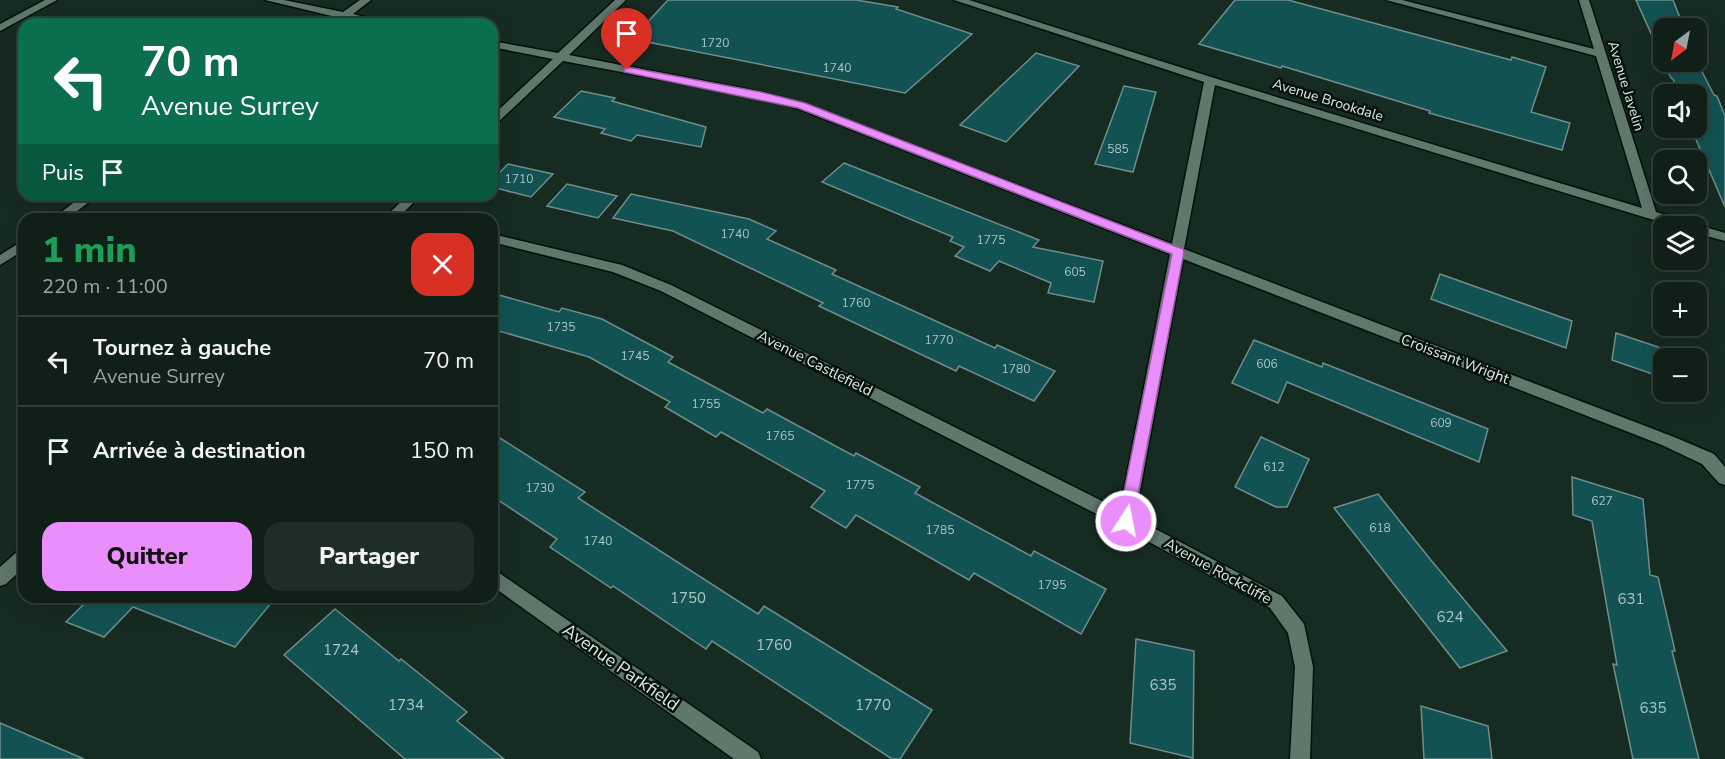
<!DOCTYPE html>
<html lang="fr">
<meta charset="utf-8">
<style>
body{margin:0;font-family:"Nunito Sans",sans-serif;background:#1e2d26;color:#f1f3f6;height:100vh;display:flex;flex-direction:column;font-size:22px;white-space:nowrap}
*{box-sizing:border-box;margin:0}
p{font-size:20px;color:#9ca3a2}
.icon{flex:none;width:33px;height:33px;fill:none;stroke:currentColor;stroke-width:2;stroke-linecap:round;stroke-linejoin:round}
.map{position:relative;flex:1;overflow:hidden}
.details{position:absolute;left:18px;top:213px;width:480px;height:390px;display:flex;flex-direction:column;background:#102019;border-radius:18px;box-shadow:0 6px 24px #0002,0 0 0 2px #303e38}
.details>*{flex:none}
.top-card{position:absolute;left:18px;top:18px;width:480px;height:183px;border-radius:18px;box-shadow:0 6px 24px #0002,0 0 0 2px #303e38;background:#0b6e4f;color:#fff;overflow:hidden}
.needle{width:39px;rotate:212deg}
.controls{position:absolute;left:1653px;top:18px;display:grid;gap:12px}
.controls a{display:grid;place-items:center;width:54px;height:54px;border-radius:12px;background:#102019;box-shadow:0 6px 24px #0002,0 0 0 2px #303e38;font-size:30px}
.pin{position:absolute;display:grid;place-items:center;width:51px;height:51px;color:#fff;margin:-62px -26px;border-radius:50% 50% 50% 0;rotate:-45deg;box-shadow:0 0 6px #0007}
.pin .icon{rotate:45deg}
.me{position:absolute;width:66px;margin:-33px;rotate:11deg;stroke-linejoin:round;filter:drop-shadow(0 0 4px #0008)}
.turn{display:flex;align-items:center;gap:21px;height:126px;padding:0 24px;font-size:27px}
.turn .icon{width:78px;height:78px;stroke-width:2.5}
.turn b{display:block;font-size:42px;line-height:51px}
.then{display:flex;align-items:center;height:57px;padding:0 24px;background:#0003;gap:12px;font-size:22px}
.round{display:grid;place-items:center;flex:none;width:63px;height:63px;border-radius:18px;background:#1e2d26}
.head{display:flex;align-items:center;justify-content:space-between;height:102px;padding:0 24px}
h1{font-size:36px;font-weight:800;line-height:45px;color:#1e9e55}
.primary-button{display:flex;gap:12px;margin-top:auto;padding:12px 24px}
.primary-button a{flex:1;height:69px;border-radius:18px;background:#ea8dfd;color:#111;font-size:24px;font-weight:800;line-height:69px;text-align:center}
.primary-button a+a{background:#1e2d26;color:#f1f3f6}
ul{padding:0;list-style:none}
li{display:flex;align-items:center;gap:18px;height:90px;padding:0 24px;border-top:2px solid #303e38}
li div{flex:1}
li b{display:block;font-size:22px}
li em{font-style:normal}
.map>svg:first-child{display:block}
.building{fill:#135252;stroke:#708d8c;stroke-width:1.5}
.lines{fill:none;stroke-linecap:round;stroke-linejoin:round}
.minor-casing{stroke:#01130b;stroke-width:3}
.minor{fill:#60776c;fill-rule:evenodd}
.route{fill:#ea8dfd;stroke:#985ca4;stroke-width:1.5}
.labels{text-anchor:middle;dominant-baseline:central;stroke-width:5;stroke-linejoin:round;paint-order:stroke}
.number-label{font-size:12px;fill:#abc5c0}
.far-street-label{font-size:14px;fill:#deebe5;stroke:#08110d}
.street-label{font-size:15px;fill:#deebe5;stroke:#08110d}
.near-number-label{font-size:15px;fill:#abc5c0}
.near-street-label{font-size:18px;fill:#deebe5;stroke:#08110d}
</style>
<div class="map">
<svg width="1725" height="759" viewBox="0 0 1725 759">
<rect width="100%" height="100%" fill="#162b21"/>
<g class="building">
<path d="M668,0H856L898,7L896,9L972,34L905,93L632,39Z"/>
<path d="M1235,0H1288L1511,60L1512,57L1546,67L1531,112L1570,123L1562,150L1429,113L1430,111L1282,66L1281,68L1199,44Z"/>
<path d="M1636,0H1673L1684,28H1664V62H1696V60L1714,95L1717,96L1725,116V207L1691,128H1696V94H1679L1673,79L1671,78Z"/>
<path d="M1036,53L1079,66L1006,142L960,125Z"/>
<path d="M1124,86L1156,92L1133,172L1095,164Z"/>
<path d="M581,91L615,98L612,101L706,127L701,147L637,135L631,141L601,133L605,129L554,117Z"/>
<path d="M844,163L1039,240L1033,247L1103,261L1094,302L1048,293L1051,283L999,261L990,271L955,256L964,247L950,241L953,237L822,182Z"/>
<path d="M508,164L553,174L531,197L492,187V180Z"/>
<path d="M567,184L617,196L598,218L547,206Z"/>
<path d="M631,194L749,219L776,231L767,239L836,270L832,274L995,348L997,345L1055,371L1034,401L959,366L956,371L819,306L823,303L673,231L613,218Z"/>
<path d="M1440,274L1572,321L1566,348L1431,299Z"/>
<path d="M492,293L559,312L562,308L602,319L673,357L668,362L763,413L767,409L854,456L856,453L920,487L915,493L1031,556L1034,551L1106,589L1081,634L974,573L969,580L856,515L846,528L811,507L825,491L721,432L716,437L665,407L670,402L589,357L492,329Z"/>
<path d="M1616,333L1664,349V378L1612,360Z"/>
<path d="M1254,340L1322,367L1323,363L1488,429L1479,462L1287,382L1278,403L1232,383Z"/>
<path d="M492,433L585,492L578,498L758,614L764,606L932,710L900,759H892L712,641L706,649L613,586L611,588L550,547L557,539L492,496Z"/>
<path d="M1261,437L1309,459L1287,507H1276L1235,487Z"/>
<path d="M1572,477L1643,499L1650,575L1658,577L1675,651H1672L1699,759H1633L1613,664L1617,665L1592,521L1573,515Z"/>
<path d="M1378,494L1430,559L1507,651L1460,668L1334,508Z"/>
<path d="M91,597H276L235,647L133,607L104,637L66,622Z"/>
<path d="M335,609L399,661L401,659L467,712L457,721L504,759H405L284,655Z"/>
<path d="M1136,639L1194,651L1193,758L1130,743Z"/>
<path d="M1421,706L1488,726L1492,759H1424Z"/>
<path d="M0,723L84,759H0Z"/>
</g>
<g class="lines">
<defs>
<g id="minor">
<path d="M45,0H57L0,31V24Z"/>
<path d="M265,0H284L343,12L360,0H371L353,14L392,24H372L346,19L339,24H327L336,17Z"/>
<path d="M615,0H626L569,55L761,92L805,104L1172,244L1204,82L954,0H969L1214,78L1642,208L1596,56L1386,0H1402L1594,49L1579,0H1589L1656,212L1725,233V241L1696,233V226H1676L1647,218L1215,85L1184,249L1674,437L1714,454L1725,467V485L1719,483L1702,464L1662,445L1183,259L1135,518L1282,596L1304,624L1313,667L1310,759H1290L1295,667L1288,633L1270,608L1120,526L661,291L613,272L492,242V234L622,265L671,285L1120,510L1170,254L797,108L760,98L563,61L496,124L492,125V116L553,59L492,47V41L558,53Z"/>
<path d="M84,195H98L67,219H52Z"/>
<path d="M408,195H421L397,219H383Z"/>
<path d="M24,240V250L0,265V255Z"/>
<path d="M24,548V567L6,584L0,586V567L18,551Z"/>
<path d="M492,568L758,752L761,759H734L492,586Z"/>
</g>
</defs>
<use href="#minor" class="minor-casing"/>
<use href="#minor" class="minor"/>
</g>
<path class="route" d="M627,67L761,92L805,103L1183,249L1184,252L1132,526L1126,528L1121,526L1118,521L1172,254L798,108L624,72V68Z"/>
<g class="labels">
<g class="number-label">
<text x="715" y="43">1720</text>
<text x="837" y="68">1740</text>
<text x="1118" y="149">585</text>
<text x="519" y="179">1710</text>
<text x="735" y="234">1740</text>
<text x="991" y="240">1775</text>
<text x="1075" y="272">605</text>
<text x="856" y="303">1760</text>
<text x="561" y="327">1735</text>
<text x="939" y="340">1770</text>
<text x="635" y="356">1745</text>
<text x="1267" y="364">606</text>
<text x="1016" y="369">1780</text>
<text x="706" y="404">1755</text>
<text x="1441" y="423">609</text>
<text x="780" y="436">1765</text>
<text x="1274" y="467">612</text>
<text x="860" y="485">1775</text>
<text x="540" y="488">1730</text>
<text x="1602" y="501">627</text>
<text x="1380" y="528">618</text>
<text x="940" y="530">1785</text>
<text x="598" y="541">1740</text>
<text x="1052" y="585">1795</text>
</g>
<g class="far-street-label">
<text transform="translate(1626 86) rotate(73)">Avenue Javelin</text>
<text transform="translate(1328 100) rotate(17)">Avenue Brookdale</text>
</g>
<g class="street-label">
<text transform="translate(1455 359) rotate(21)">Croissant Wright</text>
<text transform="translate(815 363) rotate(27)">Avenue Castlefield</text>
<text transform="translate(1218 571) rotate(29)">Avenue Rockcliffe</text>
</g>
<g class="near-number-label">
<text x="688" y="598">1750</text>
<text x="1631" y="599">631</text>
<text x="1450" y="617">624</text>
<text x="774" y="645">1760</text>
<text x="341" y="650">1724</text>
<text x="1163" y="685">635</text>
<text x="406" y="705">1734</text>
<text x="873" y="705">1770</text>
<text x="1653" y="708">635</text>
</g>
<g class="near-street-label">
<text transform="translate(621 667) rotate(35)">Avenue Parkfield</text>
</g>
</g>
</svg>
<div class="controls">
<a><svg class="needle" viewBox="-14 -14 28 28"><path d="M0-13l5 13h-10z" fill="#e53935"/><path d="M0 13l5-13h-10z" fill="#9ca3a2"/></svg></a>
<a><svg class="icon" aria-label="sound" viewBox="0 0 24 24"><path d="M4 9h4l5-4v14l-5-4H4zM17 9q2 3 0 6"/></svg></a>
<a><svg class="icon" aria-label="search" viewBox="0 0 24 24"><circle cx="10" cy="10" r="6"/><path d="M15 15l6 6"/></svg></a>
<a><svg class="icon" aria-label="layers" viewBox="0 0 24 24"><path d="M12 4l9 5-9 5-9-5zM3 14l9 5 9-5"/></svg></a>
<a>+</a>
<a>−</a>
</div>
<div class="pin" style="left:627px;top:70px;background:#d93025"><svg class="icon" aria-label="arrive" viewBox="0 0 24 24"><path d="M6 21V4h12l-3 4 3 4H6"/></svg></div>
<svg class="me" style="left:1126px;top:521px" viewBox="-20 -20 40 40"><circle r="17" fill="#ea8dfd" stroke="#fff" stroke-width="3"/><path d="M0-11L8 9 0 5-8 9z" fill="#fff"/></svg>
<div class="top-card">
<div class="turn"><svg class="icon" aria-label="left" viewBox="0 0 24 24"><path d="M17 20v-9H6M10 6l-5 5 5 5"/></svg><div><b>70 m</b>Avenue Surrey</div></div>
<div class="then">Puis<svg class="icon" aria-label="arrive" viewBox="0 0 24 24"><path d="M6 21V4h12l-3 4 3 4H6"/></svg></div>
</div>
<section class="details">
<div class="head"><div><h1>1 min</h1><p>220 m · 11:00</p></div><a class="round" style="background:#d93025;color:#fff"><svg class="icon" aria-label="close" viewBox="0 0 24 24"><path d="M6 6l12 12M18 6L6 18"/></svg></a></div>
<ul>
<li><svg class="icon" aria-label="left" viewBox="0 0 24 24"><path d="M17 20v-9H6M10 6l-5 5 5 5"/></svg><div><b>Tournez à gauche</b><p>Avenue Surrey</p></div><em>70 m</em></li>
<li><svg class="icon" aria-label="arrive" viewBox="0 0 24 24"><path d="M6 21V4h12l-3 4 3 4H6"/></svg><div><b>Arrivée à destination</b></div><em>150 m</em></li>
</ul>
<div class="primary-button"><a>Quitter</a><a>Partager</a></div>
</section>
</div>
